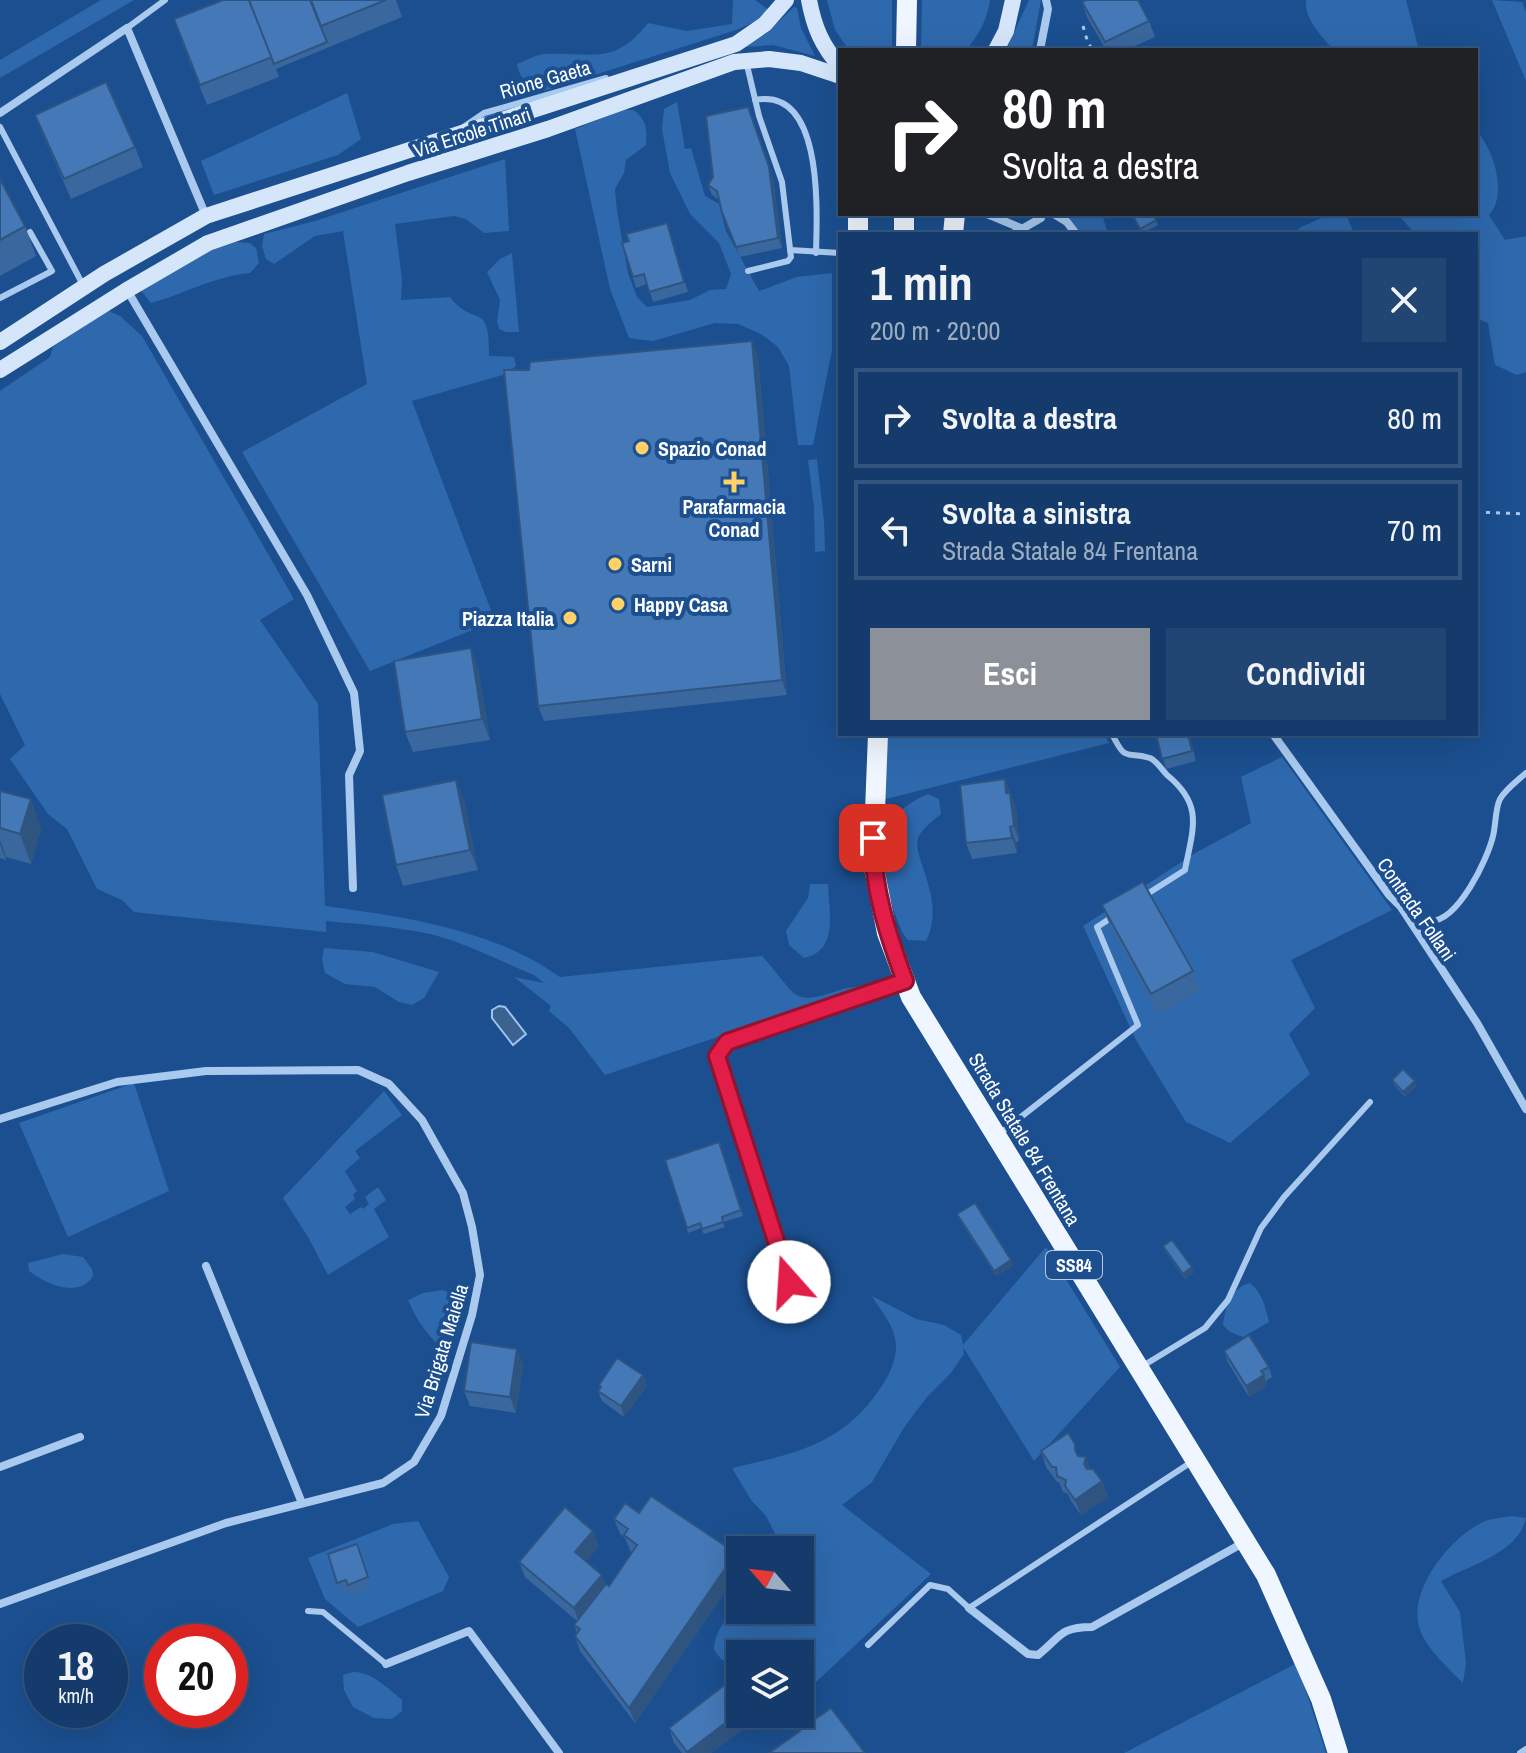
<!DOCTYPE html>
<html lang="it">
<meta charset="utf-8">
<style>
body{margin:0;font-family:"Archivo Narrow",sans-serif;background:#214673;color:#f1f3f6;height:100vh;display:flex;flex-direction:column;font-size:30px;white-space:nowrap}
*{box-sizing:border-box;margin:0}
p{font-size:26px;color:#9dadc1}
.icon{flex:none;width:44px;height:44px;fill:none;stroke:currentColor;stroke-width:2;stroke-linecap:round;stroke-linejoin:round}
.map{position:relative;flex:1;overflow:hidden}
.sheet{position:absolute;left:838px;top:232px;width:640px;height:504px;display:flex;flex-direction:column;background:#143b6b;border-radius:0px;box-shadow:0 8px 32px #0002,0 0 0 2px #33557e}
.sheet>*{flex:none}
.banner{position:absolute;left:838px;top:48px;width:640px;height:168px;border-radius:0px;box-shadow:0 8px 32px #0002,0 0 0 2px #33557e;background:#202124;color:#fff;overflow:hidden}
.needle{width:52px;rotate:298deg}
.tools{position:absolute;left:726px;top:1536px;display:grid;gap:16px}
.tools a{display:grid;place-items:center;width:88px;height:88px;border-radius:0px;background:#143b6b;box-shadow:0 8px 32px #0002,0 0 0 2px #33557e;font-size:40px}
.speed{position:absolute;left:24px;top:1624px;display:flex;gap:16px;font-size:40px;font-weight:700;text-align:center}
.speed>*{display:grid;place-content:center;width:104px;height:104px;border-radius:50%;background:#143b6b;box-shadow:0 8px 32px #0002,0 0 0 2px #33557e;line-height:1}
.speed small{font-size:20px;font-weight:400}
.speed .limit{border:12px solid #d22;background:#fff;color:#111}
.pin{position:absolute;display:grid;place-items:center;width:68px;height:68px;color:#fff;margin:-34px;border-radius:16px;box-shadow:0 4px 12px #0006}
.me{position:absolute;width:88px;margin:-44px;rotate:341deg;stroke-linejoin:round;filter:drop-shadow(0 0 6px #0008)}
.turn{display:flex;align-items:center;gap:28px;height:168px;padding:0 32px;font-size:36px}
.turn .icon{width:104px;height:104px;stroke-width:2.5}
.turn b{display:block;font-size:56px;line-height:68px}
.round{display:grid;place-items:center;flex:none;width:84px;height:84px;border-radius:0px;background:#214673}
.head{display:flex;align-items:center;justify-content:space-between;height:136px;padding:0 32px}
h1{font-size:48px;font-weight:800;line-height:60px}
.action{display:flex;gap:16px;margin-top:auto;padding:16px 32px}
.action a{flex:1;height:92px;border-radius:0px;background:#8c9099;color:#fff;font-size:32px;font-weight:800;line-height:92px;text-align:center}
.action a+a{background:#214673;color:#f1f3f6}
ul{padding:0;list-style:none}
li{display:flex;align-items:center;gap:24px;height:100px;margin:0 16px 12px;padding:0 16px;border:4px solid #33557e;border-radius:0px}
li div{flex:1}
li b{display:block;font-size:30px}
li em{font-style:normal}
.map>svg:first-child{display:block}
.green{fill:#2e69ad}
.water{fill:#3c6290;stroke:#9cc4f0;stroke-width:2}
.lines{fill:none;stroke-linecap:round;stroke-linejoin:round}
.path{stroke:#a9c9ee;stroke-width:3;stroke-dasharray:4 6;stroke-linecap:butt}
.lane{stroke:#a9c9ee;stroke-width:6}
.street{stroke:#a9c9ee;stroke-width:8}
.secondary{stroke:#d6e6fa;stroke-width:16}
.primary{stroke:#f0f6ff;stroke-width:20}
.wall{fill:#3a679d}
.shaded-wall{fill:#305480}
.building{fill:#4478b7;stroke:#305480;stroke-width:2}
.route-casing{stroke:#92132f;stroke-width:20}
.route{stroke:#e11d48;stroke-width:14}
.poi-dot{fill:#ffd166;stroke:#1b4f8f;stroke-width:3}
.labels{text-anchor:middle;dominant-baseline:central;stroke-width:8;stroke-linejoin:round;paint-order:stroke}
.shield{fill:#1b4f8f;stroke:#bbcadd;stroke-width:2}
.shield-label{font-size:18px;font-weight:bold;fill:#fff}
.street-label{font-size:20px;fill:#fff;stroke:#1b4f8f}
.poi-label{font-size:20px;font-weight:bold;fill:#fff;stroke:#1b4f8f;text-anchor:start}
</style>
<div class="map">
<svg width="1526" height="1753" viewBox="0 0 1526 1753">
<rect width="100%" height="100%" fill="#1b4f8f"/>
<g class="green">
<path d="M101,0H134L0,78V60Z"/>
<path d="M733,0H755L769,10L759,20L736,30L544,91C527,85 521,81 517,64C527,60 537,54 547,54C594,52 614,66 648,23L687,31L732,24Z"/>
<path d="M827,0H892V50H849L835,30Z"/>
<path d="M922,0H990C987,20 979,35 966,50H921Z"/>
<path d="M1029,0H1041L1032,50H1006Z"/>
<path d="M1306,0H1406L1419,50H1333C1322,36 1304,19 1306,0Z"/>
<path d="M1492,0L1522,2L1526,12V81Z"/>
<path d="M794,7L797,8L801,28L815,56L773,45L745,47L764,35Z"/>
<path d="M347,93L361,139L338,155L214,195L201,161Z"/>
<path d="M677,102L685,149L691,148L705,196L719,204L726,231L759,291L797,277L832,273V350L813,445H798L789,366L778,347L761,334L738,324L715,323L653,341L629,338L610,289L575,129L623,110H634C647,121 647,129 646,145L626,160L624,173L615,189L617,211L628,273L637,297L647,307L690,300L710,290L726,289L731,274L719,243L690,214L670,173L662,129L664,109Z"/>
<path d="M1476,131C1494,148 1508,196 1489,215L1505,240L1526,236V372L1517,375L1495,365L1488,323L1476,318V234H1415L1398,214H1476Z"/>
<path d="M505,159L509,231L484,233L466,219L454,216L395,224L402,280L401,300L450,297C475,329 490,299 489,356L514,357L516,366L506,374L412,401L495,621L370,671L242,452L367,384L343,231L315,236L274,264L266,259L262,246L264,234L315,221Z"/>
<path d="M1065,214H1102L1108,234H1079Z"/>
<path d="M1331,214H1343L1348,219L1354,234H1294L1301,227Z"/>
<path d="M236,242L250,243L256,248L259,263L250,273C215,276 184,294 151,303L139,288L211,250Z"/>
<path d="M512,253L519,332H506L499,329L497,321L500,300L487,272L500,259Z"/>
<path d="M107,310L120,316L142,336L294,599L260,620L318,704L325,906C406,917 492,929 560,977L762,956C769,963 790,991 795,994C815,1007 843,982 862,988L605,1075L569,1028L549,1011L551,1006L514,977L544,983L534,975C500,961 466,943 430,934C397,927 360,924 326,921V932L134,912L122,900L97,889L67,829L48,814L10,759L25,745L0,694V391L50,357L53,347Z"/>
<path d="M817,459L824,521L825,551L815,552L814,507L808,460Z"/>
<path d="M885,734H1104L1109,743L882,800Z"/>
<path d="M1282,757L1392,910L1291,960L1315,1008L1289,1034L1310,1074L1230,1143L1186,1122L1136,1040L1083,926L1197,852L1251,823L1241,777Z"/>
<path d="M928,794L939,799L941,814C934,820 923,828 919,836C909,855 948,899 926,941L908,940C894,925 878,858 884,837C890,816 909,802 928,794Z"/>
<path d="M810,884H828C829,912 839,951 804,958L789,945L786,931L808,898Z"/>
<path d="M324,948L373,952L439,972L424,998L412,1005L399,1002L375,987L345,984L325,973L322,959Z"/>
<path d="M134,1083L169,1191L68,1237L19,1123Z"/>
<path d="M384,1091L402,1115L355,1151L360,1158L345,1171L357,1191L353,1195L355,1199L345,1207L350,1214L361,1207L363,1209L369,1204L365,1197L378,1187L386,1200L374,1209L389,1237L328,1275L308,1237L283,1198Z"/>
<path d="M1046,1247L1120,1367L1034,1461L963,1347L964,1354L950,1374L927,1397L905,1426L872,1482L842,1505L931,1574L815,1683L800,1666V1654H789L777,1641C764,1644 753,1654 740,1654V1659L733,1662L722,1660L714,1650C714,1635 725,1614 741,1610C756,1606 784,1610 800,1610V1550H781L782,1547L766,1516L751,1500L732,1468C793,1454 842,1445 879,1390C888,1378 897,1360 896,1345C895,1325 881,1312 872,1296L916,1319L944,1325L961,1335L963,1345Z"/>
<path d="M63,1254L83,1257L92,1269L93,1276C79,1299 46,1284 29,1271L28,1263Z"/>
<path d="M1250,1283C1263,1294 1265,1306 1269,1322L1243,1337L1230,1332L1223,1325C1224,1309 1233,1286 1250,1283Z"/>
<path d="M443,1290L467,1301L448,1353C429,1338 418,1323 408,1300L423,1293Z"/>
<path d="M1512,1516L1526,1518C1518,1554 1469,1565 1441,1581L1460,1612L1466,1663L1463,1683C1449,1669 1427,1649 1420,1630C1406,1592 1450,1538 1481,1523C1490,1518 1502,1518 1512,1516Z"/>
<path d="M418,1521L449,1577L443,1591L358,1627L325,1599L308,1558L393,1524Z"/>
<path d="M1297,1663L1326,1753H1124Z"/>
<path d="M353,1672C371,1671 389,1689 402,1700V1711L392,1719L374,1718L353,1707L344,1690L343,1675Z"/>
</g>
<path class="water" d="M499,1006L505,1007L526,1034L513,1045L492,1018V1010Z"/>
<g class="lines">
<g class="path">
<path d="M1083,26L1088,43L1093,50"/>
<path d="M1476,512L1526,514"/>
</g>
<g class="lane">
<path d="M127,28L165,0"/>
<path d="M746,61L759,116L782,182L791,257L788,261L748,271"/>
<path d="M755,100C824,86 817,212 816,253"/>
<path d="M0,127L84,287"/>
<path d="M462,128L484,113L606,78"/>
<path d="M790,250L840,253"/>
<path d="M0,298L52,271L30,232"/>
<path d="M1112,734C1127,764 1125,750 1150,758C1157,761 1161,769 1167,775C1204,805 1193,828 1185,870L1144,896"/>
<path d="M1403,908C1411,913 1420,921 1430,921C1458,922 1488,858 1493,836C1496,825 1495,809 1500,799C1506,789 1517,781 1526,773"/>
<path d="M998,1135L1138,1025L1097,927L1114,916"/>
<path d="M799,1309L717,1056L727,1042L902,982"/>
<path d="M1141,1367L1205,1328L1228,1300L1261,1228L1284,1197L1370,1102"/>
<path d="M308,1611L323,1612L386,1664"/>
<path d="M868,1645L930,1585L948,1589L969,1608L1193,1461"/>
<path d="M1520,1753L1526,1749"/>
</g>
<g class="street">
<path d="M1040,50L1048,9L1046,0"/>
<path d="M0,113L127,28L206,216"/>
<path d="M987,214L1023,229"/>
<path d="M1054,214L1067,222L1076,234"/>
<path d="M1013,234L1041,218L1042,214"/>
<path d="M127,290L307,595L354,693L360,751L349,775L353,888"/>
<path d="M1273,734L1389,895L1401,907L1477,1023L1526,1109"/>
<path d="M0,1119L117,1082L206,1071L358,1070L389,1084L422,1120L463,1193L472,1227L480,1275L472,1315L441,1416L414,1462L383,1483L226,1523L0,1604"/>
<path d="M206,1266L302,1503"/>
<path d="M0,1467L80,1437"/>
<path d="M969,1608L1028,1654L1038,1655C1061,1637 1059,1627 1092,1627L1243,1543"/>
<path d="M386,1664L469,1631L559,1753"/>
</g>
<g class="secondary">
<path d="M809,0C814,27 822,46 840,66"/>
<path d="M996,50L1006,31L1013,0"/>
<path d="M0,342L104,274L206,216L736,44L765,24L786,0"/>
<path d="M0,370L127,290L208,243L408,173L548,129L734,62L769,59L801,63L840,76"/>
</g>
<g class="primary">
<path d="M906,50L907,0"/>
<path d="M858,234V214"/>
<path d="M904,234V214"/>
<path d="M953,234L955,214"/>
<path d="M878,734L873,863L887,933L911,997L1266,1575L1321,1699L1338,1753"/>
</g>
</g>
<g class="wall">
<path d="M223,0H396L402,17L276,69L279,77L207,105L181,40Z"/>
<path d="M1082,2L1149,21L1155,37L1126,50H1106L1087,17Z"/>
<path d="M35,115L135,147L143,167L71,199L43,135Z"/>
<path d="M773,178L782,248L740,257L722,212L719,200L712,195L708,185Z"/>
<path d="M0,179L25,226L36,256L0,276Z"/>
<path d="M1137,214H1153L1158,225L1141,234L1134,218L1138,215Z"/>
<path d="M667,223L688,292L653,302L647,284L636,288L622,243L629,241Z"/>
<path d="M758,356L787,695L544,721L538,706L529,370Z"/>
<path d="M478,668L490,740L413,752L405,732Z"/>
<path d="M1156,734H1189L1196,761L1166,769Z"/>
<path d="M1005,779L1016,808L1019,841L1016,842L1017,853L972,859L966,843Z"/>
<path d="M0,791L41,829L31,864L6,857V860L0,858Z"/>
<path d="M464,800L478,870L403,886L396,865Z"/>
<path d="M1102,905L1193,971L1200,991L1159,1014L1110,926Z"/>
<path d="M1392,1080L1416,1086L1405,1097L1394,1085Z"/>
<path d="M719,1142L743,1216L723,1222L725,1227L704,1234L701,1228L688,1233L665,1160Z"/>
<path d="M957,1214L1011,1260L1013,1266L996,1276L959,1219Z"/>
<path d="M1163,1246L1194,1272L1185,1279L1165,1251Z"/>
<path d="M1224,1351L1269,1367L1272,1377L1266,1381L1267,1386L1249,1397L1227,1361Z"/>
<path d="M523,1364L516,1413L470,1406L464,1391Z"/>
<path d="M643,1375L647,1386L624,1417L602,1401L598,1391L600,1388L599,1385Z"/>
<path d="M1041,1451L1086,1457L1090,1469L1102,1481L1108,1497L1081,1515L1071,1501L1068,1494L1063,1492L1059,1482H1057L1046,1467Z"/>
<path d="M639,1513L740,1564V1570L635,1723L580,1651L575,1636L577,1633L574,1625L577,1621L525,1577L519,1562L599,1546L586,1561L605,1584L609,1586L632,1553L630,1550L625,1538L620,1534L614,1519Z"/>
<path d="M357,1544L372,1588L352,1595L350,1590L341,1593L328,1554Z"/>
<path d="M762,1714L711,1753H682L674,1743L669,1728Z"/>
</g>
<g class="shaded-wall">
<path d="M748,107L773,178L782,248L778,238Z"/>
<path d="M752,341L758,356L787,695L782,680Z"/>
<path d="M471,648L478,668L490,740L482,719Z"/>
<path d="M1005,779L1016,808L1019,841L1014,826L1006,793Z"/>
<path d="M456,780L464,800L478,870L470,850Z"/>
<path d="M31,799L41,829L31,864L20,834Z"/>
<path d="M1010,827L1016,842L1017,853L1012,838Z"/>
<path d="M0,839L6,857V860L0,844Z"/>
<path d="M1415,1081L1416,1086L1405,1097L1403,1092Z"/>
<path d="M1011,1260L1013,1266L996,1276L994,1271Z"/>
<path d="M1192,1267L1194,1272L1185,1279L1183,1274Z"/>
<path d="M517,1349L523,1364L516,1413L510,1397Z"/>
<path d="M643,1375L647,1386L624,1417L621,1406Z"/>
<path d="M1264,1375L1267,1386L1249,1397L1246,1386Z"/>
<path d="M1086,1457L1091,1472L1089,1479L1084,1464Z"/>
<path d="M1102,1481L1108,1497L1081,1515L1075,1500Z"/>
<path d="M593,1531L599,1546L581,1568L575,1552Z"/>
<path d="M736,1553L740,1564V1570L635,1723L629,1708Z"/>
<path d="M602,1575L607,1590L579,1623L574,1608Z"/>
<path d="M740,1712V1714H762L711,1753H688L687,1752Z"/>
</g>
<g class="building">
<path d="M223,0H249L272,57L200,85L174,19Z"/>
<path d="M249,0H310L327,42L274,64Z"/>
<path d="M311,0H386L321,26Z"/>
<path d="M1086,0H1138L1149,21L1105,42L1082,2Z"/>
<path d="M106,82L135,147L64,179L35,115Z"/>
<path d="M748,107L769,167L778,238L736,247L722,212L717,191L708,185L713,177L706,116Z"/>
<path d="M0,179L25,226L0,240Z"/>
<path d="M1138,214H1153L1156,220L1140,229L1134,218L1139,215Z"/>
<path d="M667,223L684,282L649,292L644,274L633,277L622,243L629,241L626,234Z"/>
<path d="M752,341L782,680L538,706L504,370H529L530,362Z"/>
<path d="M471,648L482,719L405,732L394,661Z"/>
<path d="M1156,734H1188L1192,751L1162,759Z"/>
<path d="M1005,779L1006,793H1010L1014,826L1010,827L1012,838L966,843L960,785Z"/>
<path d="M456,780L470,850L396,865L382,795Z"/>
<path d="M0,791L31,799L20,834L0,828Z"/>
<path d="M1143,882L1193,971L1151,994L1102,905Z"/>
<path d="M1403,1069L1415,1081L1403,1092L1392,1080Z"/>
<path d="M719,1142L741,1210L722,1217L723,1222L702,1229L700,1223L687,1228L665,1160Z"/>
<path d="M975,1203L1011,1260L994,1271L957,1214Z"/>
<path d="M1172,1240L1192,1267L1183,1274L1163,1246Z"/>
<path d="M1249,1335L1269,1367L1261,1371L1264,1375L1246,1386L1224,1351Z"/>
<path d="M471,1342L517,1349L510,1397L464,1391Z"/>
<path d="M617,1358L643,1375L621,1406L598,1391L601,1387L599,1385Z"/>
<path d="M1068,1433L1075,1444V1450L1078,1456L1086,1457L1084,1464L1087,1469H1093L1102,1481L1075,1500L1065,1486L1066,1480L1057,1476L1056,1467H1052L1041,1451Z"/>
<path d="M651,1496L736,1553L629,1708L575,1636L580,1629L574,1625L606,1584L609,1586L637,1545L624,1535L628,1529L614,1519L625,1503L639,1513Z"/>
<path d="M565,1507L593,1531L575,1552L602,1575L574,1608L519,1562Z"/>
<path d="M357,1544L368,1577L348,1585L346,1580L337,1583L328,1554Z"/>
<path d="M740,1673V1712L687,1752L669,1728Z"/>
<path d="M831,1708L865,1753H769L800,1731L794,1722L805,1714L811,1722Z"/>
</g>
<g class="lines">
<defs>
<path id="route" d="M789,1282L717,1056L727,1042L905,981C888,935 872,887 873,838"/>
</defs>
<use href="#route" class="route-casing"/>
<use href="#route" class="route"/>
</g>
<g class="poi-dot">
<circle cx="642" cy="448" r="8"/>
<path d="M730 470h8v8h8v8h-8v8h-8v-8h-8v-8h8z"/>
<circle cx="615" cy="564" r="8"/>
<circle cx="618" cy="604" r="8"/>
<circle cx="570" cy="618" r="8"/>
</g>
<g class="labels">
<rect class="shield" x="1046" y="1251" width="56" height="28" rx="6"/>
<g class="shield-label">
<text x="1074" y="1265">SS84</text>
</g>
<g class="street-label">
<text transform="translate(545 79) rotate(-16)">Rione Gaeta</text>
<text transform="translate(472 132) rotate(-18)">Via Ercole Tinari</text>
<text transform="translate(1417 909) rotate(55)">Contrada Follani</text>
<text transform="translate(1025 1139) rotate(59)">Strada Statale 84 Frentana</text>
<text transform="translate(441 1351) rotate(-73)">Via Brigata Maiella</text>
</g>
<g class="poi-label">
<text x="658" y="448">Spazio Conad</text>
<text x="734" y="506" text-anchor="middle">Parafarmacia<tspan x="734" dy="23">Conad</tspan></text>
<text x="631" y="564">Sarni</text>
<text x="634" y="604">Happy Casa</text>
<text x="554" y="618" text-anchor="end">Piazza Italia</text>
</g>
</g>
</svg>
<div class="tools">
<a><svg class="needle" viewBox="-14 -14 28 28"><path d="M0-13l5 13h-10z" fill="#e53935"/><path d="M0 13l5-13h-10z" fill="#9dadc1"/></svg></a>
<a><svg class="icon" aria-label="layers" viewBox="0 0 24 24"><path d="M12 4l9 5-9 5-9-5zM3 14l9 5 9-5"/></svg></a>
</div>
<div class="speed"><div>18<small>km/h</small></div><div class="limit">20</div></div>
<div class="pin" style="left:873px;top:838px;background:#d93025"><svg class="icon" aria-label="arrive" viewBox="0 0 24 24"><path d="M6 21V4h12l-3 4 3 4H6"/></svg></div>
<svg class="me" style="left:789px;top:1282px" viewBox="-20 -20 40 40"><circle r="19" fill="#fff"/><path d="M0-13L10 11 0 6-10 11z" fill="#e11d48"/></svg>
<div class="banner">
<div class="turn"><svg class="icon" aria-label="right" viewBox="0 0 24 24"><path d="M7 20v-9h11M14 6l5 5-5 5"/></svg><div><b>80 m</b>Svolta a destra</div></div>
</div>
<section class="sheet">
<div class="head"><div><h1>1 min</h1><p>200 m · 20:00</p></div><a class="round"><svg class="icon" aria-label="close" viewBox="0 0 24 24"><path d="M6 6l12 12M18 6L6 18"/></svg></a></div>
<ul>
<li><svg class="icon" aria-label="right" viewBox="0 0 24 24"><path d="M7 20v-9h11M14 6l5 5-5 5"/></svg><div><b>Svolta a destra</b></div><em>80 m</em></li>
<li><svg class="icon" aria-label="left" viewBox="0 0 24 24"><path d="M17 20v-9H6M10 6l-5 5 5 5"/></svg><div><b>Svolta a sinistra</b><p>Strada Statale 84 Frentana</p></div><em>70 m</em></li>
</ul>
<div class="action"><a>Esci</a><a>Condividi</a></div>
</section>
</div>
